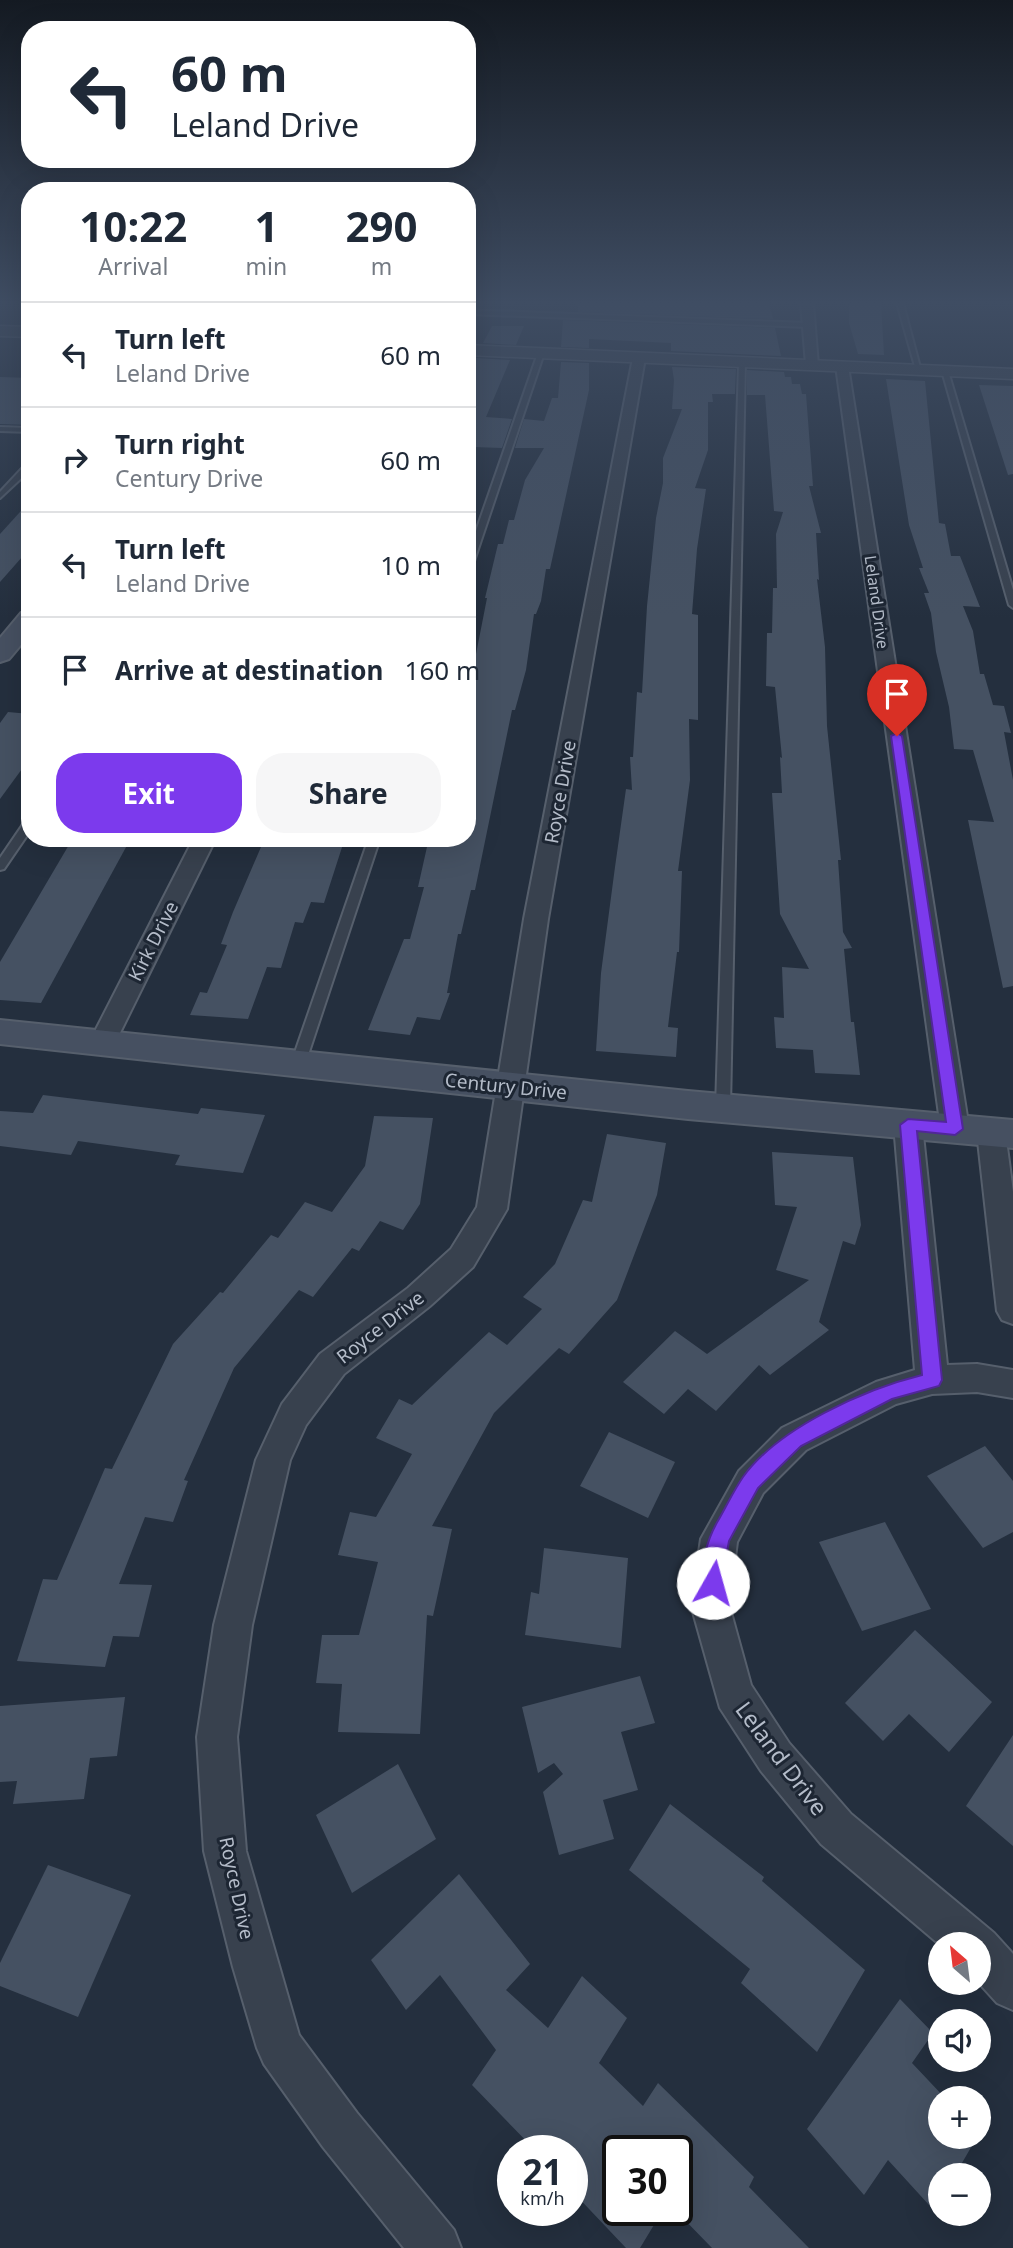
<!DOCTYPE html>
<meta charset="utf-8">
<style>
body{margin:0;font-family:"Noto Sans",sans-serif;background:#f6f6f7;color:#1f2937;height:100vh;display:flex;flex-direction:column;font-size:26px;white-space:nowrap}
*{box-sizing:border-box;margin:0}
p{font-size:23px;color:#747a83}
.icon{flex:none;width:38px;height:38px;fill:none;stroke:currentColor;stroke-width:2;stroke-linecap:round;stroke-linejoin:round}
.map{position:relative;flex:1;overflow:hidden}
.side{position:absolute;left:21px;top:182px;width:455px;height:665px;display:flex;flex-direction:column;background:#fff;border-radius:28px;box-shadow:0 7px 28px #0002}
.side>*{flex:none}
.hud{position:absolute;left:21px;top:21px;width:455px;height:147px;border-radius:28px;box-shadow:0 7px 28px #0002;background:#fff;color:#1f2937;overflow:hidden}
.needle{width:46px;rotate:332deg}
.tools{position:absolute;left:928px;top:1932px;display:grid;gap:14px}
.tools a{display:grid;place-items:center;width:63px;height:63px;border-radius:50%;background:#fff;box-shadow:0 7px 28px #0002;font-size:35px}
.speed{position:absolute;left:497px;top:2135px;display:flex;gap:14px;font-size:35px;font-weight:700;text-align:center}
.speed>*{display:grid;place-content:center;width:91px;height:91px;border-radius:50%;background:#fff;box-shadow:0 7px 28px #0002;line-height:1}
.speed small{font-size:18px;font-weight:400}
.speed .limit{border:4px solid #111;border-radius:10px;background:#fff;color:#111}
.pin{position:absolute;display:grid;place-items:center;width:60px;height:60px;color:#fff;margin:-72px -30px;border-radius:50% 50% 50% 0;rotate:-45deg;box-shadow:0 0 7px #0007}
.pin .icon{rotate:45deg}
.me{position:absolute;width:77px;margin:-38px;rotate:7deg;stroke-linejoin:round;filter:drop-shadow(0 0 5px #0008)}
.turn{display:flex;align-items:center;gap:24px;height:147px;padding:0 35px;font-size:32px}
.turn .icon{width:91px;height:91px;stroke-width:2.5}
.turn b{display:block;font-size:49px;line-height:60px}
.eta{display:flex;justify-content:space-evenly;align-items:center;height:119px;text-align:center}
.eta b{font-size:42px;font-weight:700;line-height:49px}
.cta{display:flex;gap:14px;margin-top:auto;padding:14px 35px}
.cta a{flex:1;height:80px;border-radius:28px;background:#7c3aed;color:#fff;font-size:28px;font-weight:700;line-height:80px;text-align:center}
.cta a+a{background:#f6f6f7;color:#1f2937}
ul{padding:0;list-style:none}
li{display:flex;align-items:center;gap:21px;height:105px;padding:0 35px;border-top:2px solid #e0e1e3}
li div{flex:1}
li b{display:block;font-size:26px}
li em{font-style:normal}
.map>svg:first-child{display:block}
.building{fill:#455162}
.lines{fill:none;stroke-linecap:round;stroke-linejoin:round}
.service-casing{stroke:#565f6c;stroke-width:4}
.minor-casing{stroke:#565f6c;stroke-width:4}
.tertiary-casing{stroke:#565f6c;stroke-width:3}
.secondary-casing{stroke:#565f6c;stroke-width:4}
.service{fill:#38414e;fill-rule:evenodd}
.minor{fill:#38414e;fill-rule:evenodd}
.tertiary{fill:#38414e;fill-rule:evenodd}
.secondary{fill:#465061;fill-rule:evenodd}
.route{fill:#7c3aed;stroke:#51269a;stroke-width:2}
.labels{text-anchor:middle;dominant-baseline:central;stroke-width:6;stroke-linejoin:round;paint-order:stroke}
.far-street-label{font-size:16px;fill:#b4bcc9;stroke:#1d2633}
.street-label{font-size:19px;fill:#b4bcc9;stroke:#1d2633}
.near-street-label{font-size:23px;fill:#b4bcc9;stroke:#1d2633}
</style>
<div class="map">
<svg width="1013" height="2248" viewBox="0 0 1013 2248">
<rect width="100%" height="100%" fill="#242f3e"/>
<g class="building">
<path d="M578,303H769L773,319L578,312Z"/>
<path d="M849,303H881L884,355L858,354L849,323Z"/>
<path d="M563,320L775,328L781,356L671,351V343L589,339V348L561,347Z"/>
<path d="M492,326H524L516,345L483,343Z"/>
<path d="M476,358L510,360L486,417L512,419L502,448L473,447L467,461V374Z"/>
<path d="M561,362L589,363V390L550,569H546L541,601L536,614H534L526,670L515,710H512L475,890H471L461,934H458L447,993H450L440,1020L417,1017L410,1035L368,1030L404,939H410L424,887H418L429,838H467V700L487,598H485L498,544H503L509,520H514L525,480L544,448H515L524,419L544,421L552,398H558Z"/>
<path d="M672,367L736,369L735,394H712L713,402H708V450L695,488L706,489L697,549L692,614L698,615V720L689,719L690,780L678,871H682L679,952H677L668,1027L678,1028L676,1057L596,1051L601,973L615,867L626,789L632,790L630,757H633L637,692L642,693L647,606L656,518L663,483V458L682,409H672L674,380Z"/>
<path d="M747,370L784,372L785,377H791L792,384H800L802,394H806L813,486H809L821,533H816L819,580L817,579L825,647L827,726L841,860H838L843,932L852,948L844,949L851,1022H854L860,1075L815,1073L813,1050L776,1048L774,1017L784,1018L782,967L809,969L780,914L772,793H782L780,757L782,758L775,687L766,686L767,633H772L773,588H777L776,534L783,512L774,511L765,395H747Z"/>
<path d="M0,377L30,378V425L0,424Z"/>
<path d="M886,379L925,381L939,523L945,524L951,556H960L980,607L963,606L973,631L980,674H984L993,705L1004,706L1011,733L1004,732L1013,780V986L1003,988L968,820L994,822L973,750L954,749L949,707L936,652L931,613L924,593H929L919,568H923L909,525Z"/>
<path d="M979,385L1013,386V474L1008,475Z"/>
<path d="M30,501V548L0,582V534Z"/>
<path d="M8,712L30,714V758L0,799V723Z"/>
<path d="M73,838H131L41,1003L0,1000V962Z"/>
<path d="M284,838H345L324,903L311,902L303,923L295,922L281,968L267,967L248,1019L190,1015L200,992L207,993L227,945L221,944L233,912L264,840L285,841Z"/>
<path d="M43,1095L198,1114L201,1108L265,1115L243,1173L175,1165L180,1155L78,1141L71,1155L0,1146V1111L33,1113Z"/>
<path d="M374,1116L433,1118L420,1204L403,1230L380,1221L359,1251L352,1248L313,1297L299,1290L234,1368L184,1480L188,1481L173,1522L145,1517L119,1584L152,1585L139,1637L113,1636L105,1667L17,1661L43,1579L57,1580L105,1468L112,1469L173,1344L220,1292L223,1293L271,1235L278,1238L305,1202L332,1212L365,1166Z"/>
<path d="M607,1134L666,1143L657,1195L617,1300L569,1354L559,1348L494,1413L432,1526L452,1529L433,1616L427,1615L420,1734L338,1732L342,1684L316,1683L322,1635H359L378,1562L338,1555L350,1512L376,1517L412,1454L376,1438L399,1399L412,1405L489,1332L507,1345L542,1309L523,1297L555,1264L583,1200L592,1202Z"/>
<path d="M772,1152L853,1157L861,1225L855,1245L843,1241L819,1322L829,1330L770,1375L759,1365L716,1411L688,1389L664,1414L623,1382L675,1331L707,1354L809,1280L776,1270L797,1207L775,1205Z"/>
<path d="M609,1432L675,1462L648,1518L580,1486Z"/>
<path d="M985,1446L1013,1481V1532L983,1548L927,1476Z"/>
<path d="M885,1522L931,1609L862,1631L819,1542Z"/>
<path d="M544,1548L628,1558L621,1648L525,1635L531,1592L539,1594Z"/>
<path d="M915,1630L992,1702L949,1752L909,1714L883,1741L845,1703Z"/>
<path d="M640,1676L655,1723L621,1732L638,1790L603,1800L614,1839L559,1855L543,1792L563,1774L554,1763L538,1773L522,1707Z"/>
<path d="M125,1697L117,1756L90,1758L84,1799L13,1804L17,1781L0,1782V1706Z"/>
<path d="M1013,1735V1846L966,1806Z"/>
<path d="M398,1764L436,1839L352,1893L316,1815Z"/>
<path d="M670,1804L764,1877L762,1881L865,1970L817,2052L741,1983L750,1969L629,1870Z"/>
<path d="M48,1865L131,1895L78,2017L0,1986V1963Z"/>
<path d="M459,1874L530,1964L506,1990L548,2028L582,1976L627,2018L599,2063L643,2106L658,2083L754,2177L749,2187L809,2248H712L677,2212V2151H618V2210H663L640,2248H626L572,2191V2151H536L472,2085L496,2050L440,1975L406,2010L371,1960Z"/>
<path d="M900,1999L933,2033L912,2063L945,2098H940V2137H977L955,2175H940V2217L888,2160L864,2195L807,2129Z"/>
</g>
<g class="lines">
<defs>
<g id="service">
<path d="M897,303H903L921,371L916,370Z"/>
<path d="M467,310L808,323L811,325L808,327L467,314Z"/>
<path d="M541,351L544,353L471,570L467,572V557L538,353Z"/>
<path d="M742,361L745,363L730,1108L723,1113L716,1108L739,363Z"/>
<path d="M945,369L948,371L1013,590V608L1009,605L942,371Z"/>
<path d="M0,427L30,428V432L0,431Z"/>
<path d="M27,463H30V470L0,498V492Z"/>
<path d="M30,819V831L4,869L0,870V858L26,820Z"/>
<path d="M369,838H380L305,1064L303,1067H293L291,1064Z"/>
</g>
<g id="minor">
<path d="M801,303H813L818,365L812,369L806,365Z"/>
<path d="M639,354L645,358L548,919L507,1209L473,1267L430,1306L344,1374L306,1425L290,1460L252,1625L237,1737L246,1851L299,2035L357,2113L454,2230L461,2248H404L323,2147L264,2064L257,2048L233,1967L204,1851L197,1737L214,1625L256,1460L282,1404L320,1354L408,1288L451,1249L477,1207L524,919L633,358Z"/>
<path d="M842,362L848,366L969,1129L965,1136L955,1139L945,1136L941,1129L836,366Z"/>
<path d="M194,838H216L115,1043L111,1049L102,1052L93,1049L89,1043Z"/>
<path d="M908,1115L918,1118L922,1125L947,1365L977,1364L1013,1370V1398L977,1392L932,1394L896,1404L806,1450L763,1493L737,1542L729,1605L751,1685L789,1743L851,1814L994,1933L1013,1954V2010L997,2003L978,1982V1944L940,1945L821,1844L761,1771L720,1708L691,1605L701,1539L739,1471L782,1428L876,1382L915,1370L894,1125L898,1118Z"/>
<path d="M991,1122L1001,1125L1005,1132L1013,1192V1324L1002,1320L997,1311L977,1132L981,1125Z"/>
</g>
<g id="tertiary">
<path d="M0,326L30,327V337L0,336Z"/>
<path d="M467,345L1013,369V379L467,355Z"/>
</g>
<g id="secondary">
<path d="M30,611V634L9,659L0,662V638L21,613Z"/>
<path d="M0,1020L688,1091L1013,1120V1148L688,1119L0,1044Z"/>
</g>
</defs>
<use href="#service" class="service-casing"/>
<use href="#minor" class="minor-casing"/>
<use href="#tertiary" class="tertiary-casing"/>
<use href="#secondary" class="secondary-casing"/>
<use href="#service" class="service"/>
<use href="#minor" class="minor"/>
<use href="#tertiary" class="tertiary"/>
<use href="#secondary" class="secondary"/>
</g>
<linearGradient id="sky" x2="0" y2="1"><stop stop-color="#141a22"/><stop offset="0.49" stop-color="#3f4d63"/><stop offset="1" stop-color="#3f4d63" stop-opacity="0"/></linearGradient>
<rect width="1013" height="618" fill="url(#sky)"/>
<path class="route" d="M897,733L902,736L963,1129L955,1135L917,1131L942,1380L939,1386L892,1399L801,1446L758,1488L729,1541L720,1590L713,1593L705,1590C697,1570 708,1537 719,1519C727,1505 734,1490 743,1477C778,1428 865,1389 922,1375L900,1125L908,1119L946,1122L891,736Z"/>
<g class="labels">
<g class="far-street-label">
<text transform="translate(877 602) rotate(82)">Leland Drive</text>
</g>
<g class="street-label">
<text transform="translate(560 792) rotate(-80)">Royce Drive</text>
<text transform="translate(153 941) rotate(-63)">Kirk Drive</text>
<text transform="translate(506 1086) rotate(6)">Century Drive</text>
<text transform="translate(380 1327) rotate(-38)">Royce Drive</text>
<text transform="translate(237 1888) rotate(78)">Royce Drive</text>
</g>
<g class="near-street-label">
<text transform="translate(782 1758) rotate(53)">Leland Drive</text>
</g>
</g>
</svg>
<div class="tools">
<a><svg class="needle" viewBox="-14 -14 28 28"><path d="M0-13l5 13h-10z" fill="#e53935"/><path d="M0 13l5-13h-10z" fill="#747a83"/></svg></a>
<a><svg class="icon" aria-label="sound" viewBox="0 0 24 24"><path d="M4 9h4l5-4v14l-5-4H4zM17 9q2 3 0 6"/></svg></a>
<a>+</a>
<a>−</a>
</div>
<div class="speed"><div>21<small>km/h</small></div><div class="limit">30</div></div>
<div class="pin" style="left:897px;top:736px;background:#d93025"><svg class="icon" aria-label="arrive" viewBox="0 0 24 24"><path d="M6 21V4h12l-3 4 3 4H6"/></svg></div>
<svg class="me" style="left:713px;top:1583px" viewBox="-20 -20 40 40"><circle r="19" fill="#fff"/><path d="M0-13L10 11 0 6-10 11z" fill="#7c3aed"/></svg>
<div class="hud">
<div class="turn"><svg class="icon" aria-label="left" viewBox="0 0 24 24"><path d="M17 20v-9H6M10 6l-5 5 5 5"/></svg><div><b>60 m</b>Leland Drive</div></div>
</div>
<section class="side">
<div class="eta">
<div><b>10:22</b><p>Arrival</p></div>
<div><b>1</b><p>min</p></div>
<div><b>290</b><p>m</p></div>
</div>
<ul>
<li><svg class="icon" aria-label="left" viewBox="0 0 24 24"><path d="M17 20v-9H6M10 6l-5 5 5 5"/></svg><div><b>Turn left</b><p>Leland Drive</p></div><em>60 m</em></li>
<li><svg class="icon" aria-label="right" viewBox="0 0 24 24"><path d="M7 20v-9h11M14 6l5 5-5 5"/></svg><div><b>Turn right</b><p>Century Drive</p></div><em>60 m</em></li>
<li><svg class="icon" aria-label="left" viewBox="0 0 24 24"><path d="M17 20v-9H6M10 6l-5 5 5 5"/></svg><div><b>Turn left</b><p>Leland Drive</p></div><em>10 m</em></li>
<li><svg class="icon" aria-label="arrive" viewBox="0 0 24 24"><path d="M6 21V4h12l-3 4 3 4H6"/></svg><div><b>Arrive at destination</b></div><em>160 m</em></li>
</ul>
<div class="cta"><a>Exit</a><a>Share</a></div>
</section>
</div>
